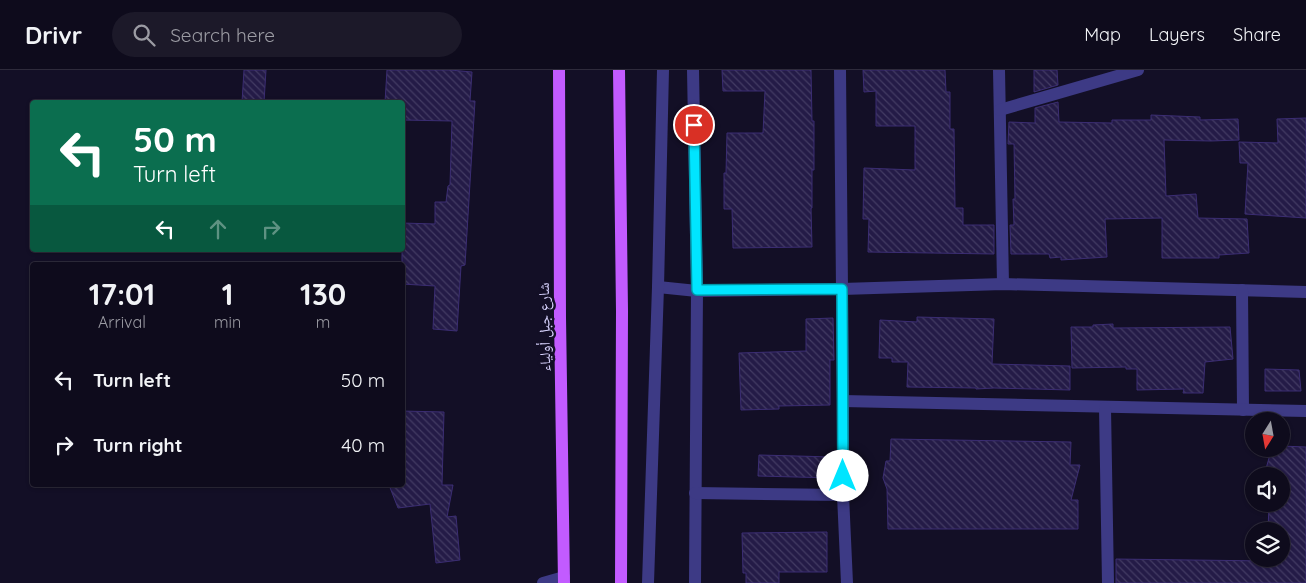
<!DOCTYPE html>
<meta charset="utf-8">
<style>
body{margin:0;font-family:Quicksand,"Noto Naskh Arabic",sans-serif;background:#1c1929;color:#f1f3f6;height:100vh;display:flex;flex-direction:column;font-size:19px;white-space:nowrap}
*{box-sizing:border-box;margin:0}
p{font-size:16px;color:#9b9ba3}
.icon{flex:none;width:28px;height:28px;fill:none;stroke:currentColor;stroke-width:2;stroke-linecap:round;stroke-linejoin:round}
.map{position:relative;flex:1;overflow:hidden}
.details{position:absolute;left:30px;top:192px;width:375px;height:225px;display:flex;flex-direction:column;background:#0e0b1c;border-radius:5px;box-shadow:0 1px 4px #0004,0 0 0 1px #2e2b3b}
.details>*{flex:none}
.banner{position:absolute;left:30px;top:30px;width:375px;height:152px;border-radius:5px;box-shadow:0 1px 4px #0004,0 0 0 1px #2e2b3b;background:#0b6e4f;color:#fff;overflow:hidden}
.needle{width:32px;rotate:191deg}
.tools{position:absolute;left:1245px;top:342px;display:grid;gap:10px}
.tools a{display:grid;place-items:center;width:45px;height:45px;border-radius:50%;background:#0e0b1c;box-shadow:0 1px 4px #0004,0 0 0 1px #2e2b3b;font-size:25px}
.pin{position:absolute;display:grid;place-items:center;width:42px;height:42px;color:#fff;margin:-21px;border:2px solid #fff;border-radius:50%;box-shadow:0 1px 5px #0007}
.me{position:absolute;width:55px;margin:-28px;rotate:0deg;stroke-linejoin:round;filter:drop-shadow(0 0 4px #0008)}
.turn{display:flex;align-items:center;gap:18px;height:105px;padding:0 20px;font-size:22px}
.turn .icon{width:65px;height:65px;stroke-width:2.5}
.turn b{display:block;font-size:35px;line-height:42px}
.lanes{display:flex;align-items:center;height:48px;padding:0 20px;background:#0003;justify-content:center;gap:25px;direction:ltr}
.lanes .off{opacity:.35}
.eta{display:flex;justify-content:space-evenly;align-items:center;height:85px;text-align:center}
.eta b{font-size:30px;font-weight:700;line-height:35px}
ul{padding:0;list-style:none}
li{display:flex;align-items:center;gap:15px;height:65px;padding:0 20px}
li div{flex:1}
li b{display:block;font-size:19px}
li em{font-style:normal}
header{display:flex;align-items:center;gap:30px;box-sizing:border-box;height:70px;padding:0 25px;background:#0e0b1c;border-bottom:1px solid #2e2b3b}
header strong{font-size:24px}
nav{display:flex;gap:28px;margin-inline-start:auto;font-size:18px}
.search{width:350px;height:45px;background:#1c1929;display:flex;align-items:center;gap:12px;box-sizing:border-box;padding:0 18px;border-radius:28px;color:#9b9ba3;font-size:19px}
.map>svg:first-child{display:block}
.building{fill:url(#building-back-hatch);stroke:#3b2d73}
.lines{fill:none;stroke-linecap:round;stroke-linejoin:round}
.street{stroke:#3d3a85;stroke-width:12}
.primary{stroke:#c25bff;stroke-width:12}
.route-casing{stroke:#0095a6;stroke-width:12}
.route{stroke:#00e5ff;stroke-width:9}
.labels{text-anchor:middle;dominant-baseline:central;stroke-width:5;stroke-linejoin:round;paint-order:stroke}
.street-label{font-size:15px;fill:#d9d4ff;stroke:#130f26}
</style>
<header>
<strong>Drivr</strong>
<div class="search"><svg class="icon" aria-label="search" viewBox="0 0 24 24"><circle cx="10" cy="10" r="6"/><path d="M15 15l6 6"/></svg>Search here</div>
<nav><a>Map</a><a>Layers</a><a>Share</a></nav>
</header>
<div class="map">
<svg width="1306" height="513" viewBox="0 0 1306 513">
<defs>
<pattern id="building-back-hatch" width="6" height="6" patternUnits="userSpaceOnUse" patternTransform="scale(1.25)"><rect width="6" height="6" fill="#241b47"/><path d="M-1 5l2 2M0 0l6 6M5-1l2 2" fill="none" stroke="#433b63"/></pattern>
</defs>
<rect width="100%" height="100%" fill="#130f26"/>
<g class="building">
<path d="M244,0H266L264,32H242Z"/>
<path d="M387,0H450L472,2L470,31H475L465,195L461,196L457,261L433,259L435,216L402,214V153L435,154V132H446L448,116L450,115L452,51L402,50V32H385Z"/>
<path d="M722,0H811L812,51H814V100H812V138H811L812,177L733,178L732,139H724V103H726L727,63H763L765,21H723Z"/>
<path d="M863,0H945L946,22H950V59H954L955,138H963V155H994V184L868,182L869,149H863L864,98L915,100V56H876V21L864,22Z"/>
<path d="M1034,0H1057L1058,15L1034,22Z"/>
<path d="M1058,32L1059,52L1112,53V50H1151V45L1200,47V50L1238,49L1239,70L1211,71L1164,70L1166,126L1196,124L1198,148L1247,149L1249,183L1219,185V188H1162V148L1105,149L1107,187L1061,190V187L1050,188L1049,184H1011L1010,155H1014L1013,129H1015L1014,74H1008L1009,52L1035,53V38Z"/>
<path d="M1306,48V148L1245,144L1248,93H1240L1239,72L1278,73L1277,49Z"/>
<path d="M917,247L994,249L992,294L1070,296V320L994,318L976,319V318L907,317L908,292H892V288H879L880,250L917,252Z"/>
<path d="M833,248L834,290H830V335L779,336V339L741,340L739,283L806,281V249Z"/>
<path d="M1113,254V258L1230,257L1233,289L1205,292L1203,323H1183L1184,319L1137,320V299H1126V297L1072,298L1071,257H1093V255Z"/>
<path d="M1265,299L1299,300L1301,321H1265Z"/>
<path d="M402,341L444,342L442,415H453L447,447L456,446L460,490L436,493L430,434L398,438L389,415H402Z"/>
<path d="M891,369L1071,372L1070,395H1080L1071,430H1078V459H888L887,419L883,408L886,391H890Z"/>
<path d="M1281,376L1306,377V513H1116V489L1268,491V489H1281V461H1268L1269,434H1281V406H1264L1269,388V379H1281Z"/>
<path d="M759,385L834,387L833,408L758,406Z"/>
<path d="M827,462V502H779V513H746V503H743L742,463Z"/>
</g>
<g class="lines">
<g class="street">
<path d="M693,0L697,221L695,513"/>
<path d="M840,0L843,331V425L847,513"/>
<path d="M999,0L1003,214"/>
<path d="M1000,40L1138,0"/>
<path d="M658,217L697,221L842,219L1003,214L1306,222"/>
<path d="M1242,220L1243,340"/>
<path d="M843,331L1306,341"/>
<path d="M1105,338L1108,513"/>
<path d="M695,423L843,425"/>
<path d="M543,513L564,507"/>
<path d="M648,513L658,217L663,0"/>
</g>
<g class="primary">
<path d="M559,0L560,247L564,513"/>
<path d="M619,0L622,241L621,513"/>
</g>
</g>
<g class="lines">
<defs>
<path id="route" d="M694,55L697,220L842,219L843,406"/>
</defs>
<use href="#route" class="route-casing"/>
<use href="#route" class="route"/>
</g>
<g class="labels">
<g class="street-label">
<text transform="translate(544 257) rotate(-91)">شارع جبل أولياء</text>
</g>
</g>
</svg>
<div class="tools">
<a><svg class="needle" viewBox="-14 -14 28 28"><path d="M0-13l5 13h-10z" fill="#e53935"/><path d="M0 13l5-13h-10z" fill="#9b9ba3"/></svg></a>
<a><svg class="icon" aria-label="sound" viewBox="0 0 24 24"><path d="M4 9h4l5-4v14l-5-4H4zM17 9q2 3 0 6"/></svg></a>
<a><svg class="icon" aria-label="layers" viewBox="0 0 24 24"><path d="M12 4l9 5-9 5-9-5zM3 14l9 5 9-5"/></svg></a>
</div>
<div class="pin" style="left:694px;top:55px;background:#d93025"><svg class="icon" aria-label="arrive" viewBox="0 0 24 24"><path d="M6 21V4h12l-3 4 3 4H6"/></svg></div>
<svg class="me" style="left:843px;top:406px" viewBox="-20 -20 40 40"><circle r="19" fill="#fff"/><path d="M0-13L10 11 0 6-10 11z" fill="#00e5ff"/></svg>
<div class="banner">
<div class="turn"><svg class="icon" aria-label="left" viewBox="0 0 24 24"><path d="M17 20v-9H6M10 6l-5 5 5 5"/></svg><div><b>50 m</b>Turn left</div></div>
<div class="lanes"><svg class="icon" aria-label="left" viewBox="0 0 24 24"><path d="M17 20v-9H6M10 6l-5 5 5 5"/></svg><svg class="icon off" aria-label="ahead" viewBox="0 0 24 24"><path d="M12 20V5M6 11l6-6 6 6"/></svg><svg class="icon off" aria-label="right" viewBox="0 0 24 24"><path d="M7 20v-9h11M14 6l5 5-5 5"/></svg></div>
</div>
<section class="details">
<div class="eta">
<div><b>17:01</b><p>Arrival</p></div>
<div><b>1</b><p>min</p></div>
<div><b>130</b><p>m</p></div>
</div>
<ul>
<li><svg class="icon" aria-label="left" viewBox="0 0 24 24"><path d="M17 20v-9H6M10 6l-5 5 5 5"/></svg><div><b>Turn left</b></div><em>50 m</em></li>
<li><svg class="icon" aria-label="right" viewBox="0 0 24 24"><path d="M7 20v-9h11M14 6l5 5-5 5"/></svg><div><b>Turn right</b></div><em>40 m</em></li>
</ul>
</section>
</div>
